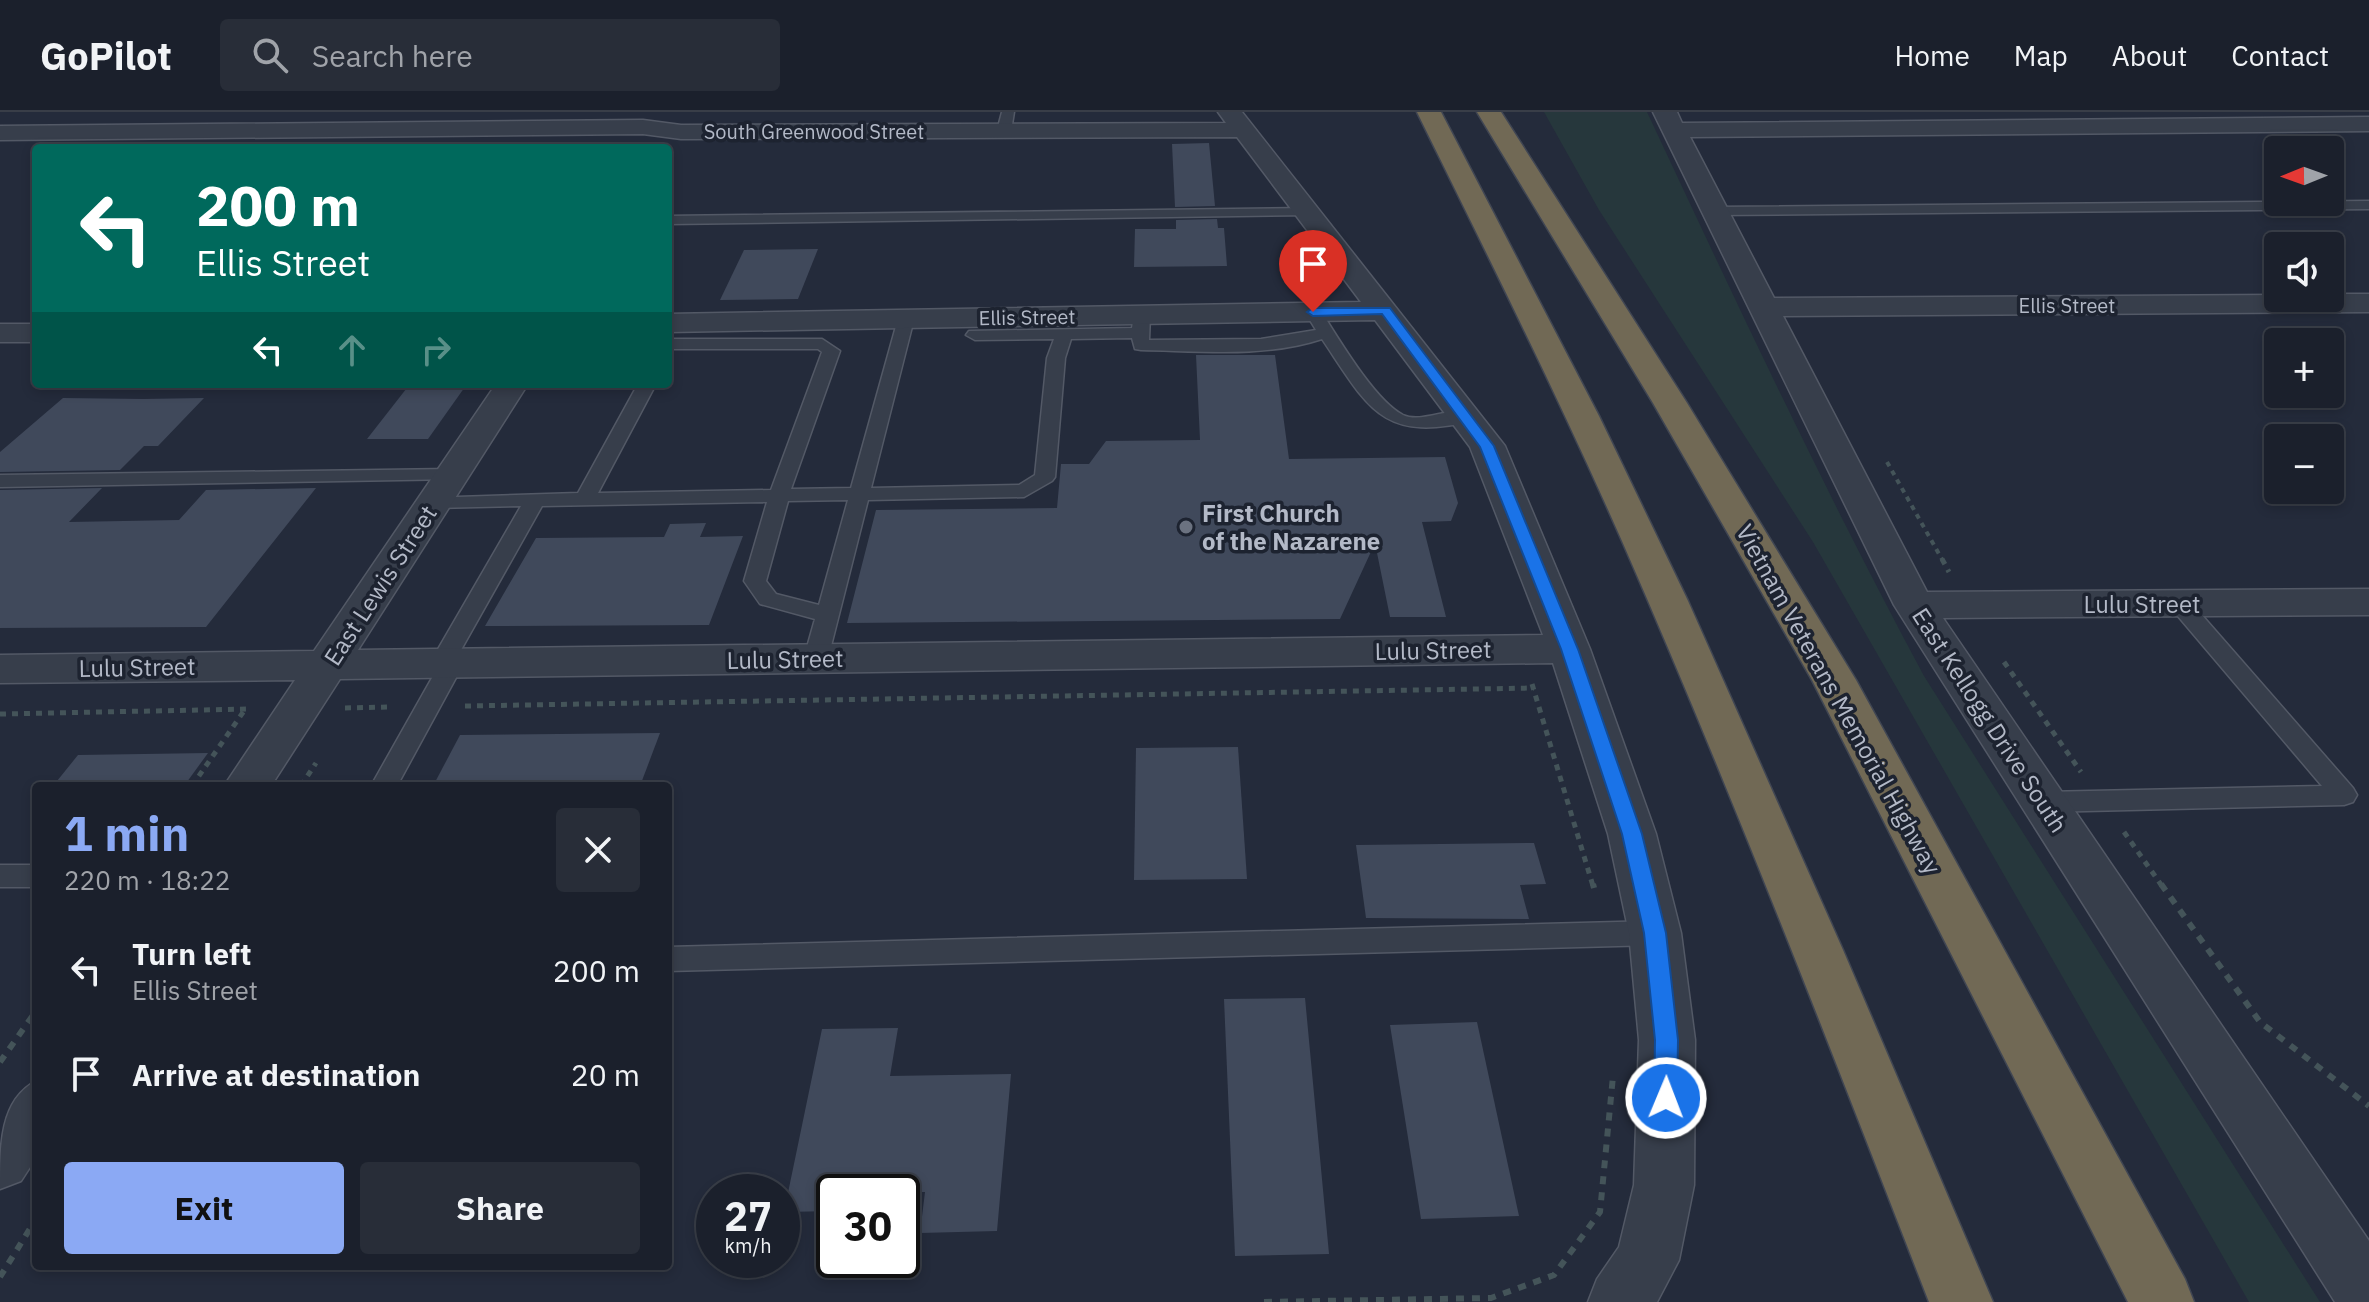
<!DOCTYPE html>
<meta charset="utf-8">
<style>
body{margin:0;font-family:"IBM Plex Sans",sans-serif;background:#282d38;color:#f1f3f6;height:100vh;display:flex;flex-direction:column;font-size:30px;white-space:nowrap}
*{box-sizing:border-box;margin:0}
p{font-size:26px;color:#a0a3a9}
.icon{flex:none;width:44px;height:44px;fill:none;stroke:currentColor;stroke-width:2;stroke-linecap:round;stroke-linejoin:round}
.map{position:relative;flex:1;overflow:hidden}
.sheet{position:absolute;left:32px;top:670px;width:640px;height:488px;display:flex;flex-direction:column;background:#1b202c;border-radius:8px;box-shadow:0 4px 12px #0003,0 0 0 2px #393e48}
.sheet>*{flex:none}
.guide{position:absolute;left:32px;top:32px;width:640px;height:244px;border-radius:8px;box-shadow:0 4px 12px #0003,0 0 0 2px #393e48;background:#00695c;color:#fff;overflow:hidden}
.needle{width:52px;rotate:269deg}
.buttons{position:absolute;left:2264px;top:24px;display:grid;gap:16px}
.buttons a{display:grid;place-items:center;width:80px;height:80px;border-radius:8px;background:#1b202c;box-shadow:0 4px 12px #0003,0 0 0 2px #393e48;font-size:40px}
.speed{position:absolute;left:696px;top:1062px;display:flex;gap:16px;font-size:40px;font-weight:700;text-align:center}
.speed>*{display:grid;place-content:center;width:104px;height:104px;border-radius:50%;background:#1b202c;box-shadow:0 4px 12px #0003,0 0 0 2px #393e48;line-height:1}
.speed small{font-size:20px;font-weight:400}
.speed .limit{border:4px solid #111;border-radius:12px;background:#fff;color:#111}
.pin{position:absolute;display:grid;place-items:center;width:68px;height:68px;color:#fff;margin:-82px -34px;border-radius:50% 50% 50% 0;rotate:-45deg;box-shadow:0 0 8px #0007}
.pin .icon{rotate:45deg}
.me{position:absolute;width:88px;margin:-44px;rotate:1deg;stroke-linejoin:round;filter:drop-shadow(0 0 6px #0008)}
.turn{display:flex;align-items:center;gap:28px;height:168px;padding:0 32px;font-size:36px}
.turn .icon{width:104px;height:104px;stroke-width:2.5}
.turn b{display:block;font-size:56px;line-height:68px}
.lanes{display:flex;align-items:center;height:76px;padding:0 32px;background:#0003;justify-content:center;gap:40px;direction:ltr}
.lanes .off{opacity:.35}
.round{display:grid;place-items:center;flex:none;width:84px;height:84px;border-radius:8px;background:#282d38}
.head{display:flex;align-items:center;justify-content:space-between;height:136px;padding:0 32px}
h1{font-size:48px;font-weight:700;line-height:60px;color:#8ba9f4}
.cta{display:flex;gap:16px;margin-top:auto;padding:16px 32px}
.cta a{flex:1;height:92px;border-radius:8px;background:#8ba9f4;color:#111;font-size:32px;font-weight:700;line-height:92px;text-align:center}
.cta a+a{background:#282d38;color:#f1f3f6}
ul{padding:0;list-style:none}
li{display:flex;align-items:center;gap:24px;height:104px;padding:0 32px}
li div{flex:1}
li b{display:block;font-size:30px}
li em{font-style:normal}
header{display:flex;align-items:center;gap:48px;box-sizing:border-box;height:112px;padding:0 40px;background:#1b202c;border-bottom:2px solid #393e48}
header strong{font-size:38px}
nav{display:flex;gap:44px;margin-inline-start:auto;font-size:28px}
.search{width:560px;height:72px;background:#282d38;display:flex;align-items:center;gap:20px;box-sizing:border-box;padding:0 28px;border-radius:8px;color:#a0a3a9;font-size:30px}
.map>svg:first-child{display:block}
.green{fill:#26373c}
.building{fill:#40495b}
.lines{fill:none;stroke-linecap:round;stroke-linejoin:round}
.service-casing{stroke:#535966;stroke-width:3}
.minor-casing{stroke:#535966;stroke-width:3}
.motorway-casing{stroke:#404653;stroke-width:3}
.path-far2{stroke:#445459;stroke-width:4;stroke-dasharray:5 5;stroke-linecap:butt}
.path-far1{stroke:#445459;stroke-width:5;stroke-dasharray:6 6;stroke-linecap:butt}
.path{stroke:#445459;stroke-width:6;stroke-dasharray:8 8;stroke-linecap:butt}
.service{fill:#373e4b;fill-rule:evenodd}
.minor{fill:#373e4b;fill-rule:evenodd}
.motorway{fill:#716955;fill-rule:evenodd}
.route{fill:#1a73e8;stroke:#114b97;stroke-width:2}
.worship-dot{fill:#6b7280;stroke:#1d2330;stroke-width:3}
.labels{text-anchor:middle;dominant-baseline:central;stroke-width:7;stroke-linejoin:round;paint-order:stroke}
.far-street-label{font-size:20px;fill:#b3b9c7;stroke:#1d2330}
.poi-label{font-size:24px;font-weight:bold;fill:#b3b9c7;stroke:#1d2330;text-anchor:start}
.street-label{font-size:24px;fill:#b3b9c7;stroke:#1d2330}
</style>
<header>
<strong>GoPilot</strong>
<div class="search"><svg class="icon" aria-label="search" viewBox="0 0 24 24"><circle cx="10" cy="10" r="6"/><path d="M15 15l6 6"/></svg>Search here</div>
<nav><a>Home</a><a>Map</a><a>About</a><a>Contact</a></nav>
</header>
<div class="map">
<svg width="2369" height="1190" viewBox="0 0 2369 1190">
<rect width="100%" height="100%" fill="#242b3b"/>
<path class="green" d="M1544,0H1647C1736,190 1825,380 1924,564L2320,1190H2249L1813,430L1599,98Z"/>
<g class="building">
<path d="M1209,31L1215,94L1175,95L1172,32Z"/>
<path d="M1217,107L1218,116H1224L1227,154L1134,155L1135,117H1176V108Z"/>
<path d="M818,137L798,187L720,188L744,138Z"/>
<path d="M1196,243H1275L1289,347L1445,345L1458,391L1451,409L1422,410L1446,505H1390L1375,431L1340,507L847,511L876,398L1057,396L1061,352H1089L1106,329L1200,328Z"/>
<path d="M410,272H467L428,327H367Z"/>
<path d="M63,286L143,287L204,286L158,334H144L120,358L0,360V340Z"/>
<path d="M102,376L69,410L179,408L206,378L316,376L206,515L0,516V378Z"/>
<path d="M706,411L700,425L743,424L709,513L485,514L536,426L664,425L670,412Z"/>
<path d="M660,621L640,674H433L460,623Z"/>
<path d="M1238,635L1247,767L1134,768L1136,636Z"/>
<path d="M208,641L184,674H53L78,643Z"/>
<path d="M1534,731L1546,772L1520,773L1529,807L1366,806L1356,733Z"/>
<path d="M1305,886L1329,1142L1235,1144L1224,887Z"/>
<path d="M1477,910L1519,1104L1421,1107L1390,913Z"/>
<path d="M898,916L890,964L1011,962L997,1119L920,1121L925,1080H834V1099L784,1100L822,917Z"/>
</g>
<g class="lines">
<defs>
<g id="service">
<path d="M1002,0H1014L1011,19L1004,23L997,19Z"/>
<path d="M2369,89V97L1715,103L1708,99L1715,95Z"/>
<path d="M1308,96L1315,100L1313,103L668,112V104Z"/>
<path d="M1313,195L1319,196C1337,224 1374,288 1403,303C1424,313 1459,289 1474,305L1472,309C1381,331 1368,295 1322,227C1265,246 1200,239 1141,238L1135,237L1132,226L1071,227L1065,246L1055,365L1052,369L1024,385L868,388L828,546L824,551H808L804,546L815,507L760,492L744,469L767,390L542,394L457,545L464,551L397,674H371L437,557L430,551L521,394L434,396L427,394L424,390L427,386L578,381L638,272H656L598,381L771,378L822,240L818,237H669L668,227H822L840,239L791,377L851,376L898,207L906,202L912,203L914,207L871,376L1019,373L1035,363L1047,246L1054,227L975,228L966,223L969,219L1132,216L1134,203L1142,198L1150,203L1149,228L1261,227L1316,218L1305,200ZM848,388L819,493L776,482L766,469L788,389Z"/>
<path d="M452,357L459,359L462,363L459,367L0,375V363Z"/>
<path d="M2179,484L2187,486L2353,676L2357,683L2353,690L2344,693L2044,700L2035,697L2031,690L2035,683L2044,680L2322,674L2171,496L2168,491L2171,486Z"/>
<rect x="0" y="753" width="36" height="22"/>
<path d="M1655,809L1665,813L1669,821L1665,829L1655,833L668,859V835Z"/>
</g>
<g id="minor">
<path d="M1218,0H1242L1505,334L1590,537L1656,722L1681,821L1695,928L1694,1073L1679,1148L1657,1190H1588L1597,1167L1619,1135L1634,1073L1639,928L1629,821L1608,722L1553,551L340,567L271,674H224L295,568L0,571V543L314,539L496,272H528L358,538L1543,523L1470,335L1375,208L668,220V202L1361,190L1237,25L681,27L643,22L0,28V14L643,8L681,13L1226,11Z"/>
<path d="M1653,0H1677L1682,11L2369,5V19L1690,25L1774,186L2278,183V186H2330V182H2369V200L1783,204L1927,480L2369,477V503L1943,506L2369,1129V1190H2335L1894,493Z"/>
<rect x="0" y="212" width="36" height="18"/>
<path d="M36,969V1046L21,1069L0,1077C0,1032 0,988 36,969Z"/>
</g>
<g id="motorway">
<path d="M1417,0H1441L1599,304L1688,489L1843,838L1993,1190H1929C1830,935 1732,680 1622,429C1558,284 1487,142 1417,0Z"/>
<path d="M1477,0H1501L1687,291L1856,568L2185,1167L2194,1190H2128L1812,568L1653,291Z"/>
</g>
</defs>
<use href="#service" class="service-casing"/>
<use href="#minor" class="minor-casing"/>
<use href="#motorway" class="motorway-casing"/>
<path class="path-far2" d="M1887,350L1943,449"/>
<g class="path-far1">
<path d="M1942,447L1949,460"/>
<path d="M2004,550L2081,660"/>
<path d="M1532,572L1593,774"/>
<path d="M465,594L1534,576"/>
<path d="M345,596L391,595"/>
<path d="M0,602L251,597"/>
<path d="M192,674L246,596"/>
<path d="M301,674L316,651"/>
<path d="M2124,720L2162,774"/>
</g>
<g class="path">
<path d="M1593,772L1594,776"/>
<path d="M2161,772L2260,910L2369,994"/>
<path d="M0,950L36,899"/>
<path d="M0,1165L36,1107"/>
<path d="M1264,1190L1491,1186L1554,1163L1600,1100L1613,964"/>
</g>
<use href="#service" class="service"/>
<use href="#minor" class="minor"/>
<use href="#motorway" class="motorway"/>
</g>
<path class="route" d="M1390,196L1494,334L1578,537L1642,722L1666,821L1678,928L1677,986L1674,994L1666,997L1657,994L1654,986L1655,928L1644,821L1622,722L1561,537L1480,335L1382,202L1313,204L1307,200L1313,196Z"/>
<circle class="worship-dot" cx="1186" cy="415" r="8"/>
<g class="labels">
<g class="far-street-label">
<text x="814" y="19">South Greenwood Street</text>
<text x="2067" y="193">Ellis Street</text>
<text transform="translate(1027 205) rotate(-1)">Ellis Street</text>
</g>
<g class="poi-label">
<text x="1202" y="401">First Church<tspan x="1202" dy="28">of the Nazarene</tspan></text>
</g>
<g class="street-label">
<text transform="translate(380 473) rotate(-57)">East Lewis Street</text>
<text x="2142" y="492">Lulu Street</text>
<text transform="translate(1433 538) rotate(-1)">Lulu Street</text>
<text transform="translate(785 547) rotate(-1)">Lulu Street</text>
<text transform="translate(137 555) rotate(-1)">Lulu Street</text>
<text transform="translate(1839 587) rotate(61)">Vietnam Veterans Memorial Highway</text>
<text transform="translate(1990 608) rotate(57)">East Kellogg Drive South</text>
</g>
</g>
</svg>
<div class="buttons">
<a><svg class="needle" viewBox="-14 -14 28 28"><path d="M0-13l5 13h-10z" fill="#e53935"/><path d="M0 13l5-13h-10z" fill="#a0a3a9"/></svg></a>
<a><svg class="icon" aria-label="sound" viewBox="0 0 24 24"><path d="M4 9h4l5-4v14l-5-4H4zM17 9q2 3 0 6"/></svg></a>
<a>+</a>
<a>−</a>
</div>
<div class="speed"><div>27<small>km/h</small></div><div class="limit">30</div></div>
<div class="pin" style="left:1313px;top:200px;background:#d93025"><svg class="icon" aria-label="arrive" viewBox="0 0 24 24"><path d="M6 21V4h12l-3 4 3 4H6"/></svg></div>
<svg class="me" style="left:1666px;top:986px" viewBox="-20 -20 40 40"><circle r="17" fill="#1a73e8" stroke="#fff" stroke-width="3"/><path d="M0-11L8 9 0 5-8 9z" fill="#fff"/></svg>
<div class="guide">
<div class="turn"><svg class="icon" aria-label="left" viewBox="0 0 24 24"><path d="M17 20v-9H6M10 6l-5 5 5 5"/></svg><div><b>200 m</b>Ellis Street</div></div>
<div class="lanes"><svg class="icon" aria-label="left" viewBox="0 0 24 24"><path d="M17 20v-9H6M10 6l-5 5 5 5"/></svg><svg class="icon off" aria-label="ahead" viewBox="0 0 24 24"><path d="M12 20V5M6 11l6-6 6 6"/></svg><svg class="icon off" aria-label="right" viewBox="0 0 24 24"><path d="M7 20v-9h11M14 6l5 5-5 5"/></svg></div>
</div>
<section class="sheet">
<div class="head"><div><h1>1 min</h1><p>220 m · 18:22</p></div><a class="round"><svg class="icon" aria-label="close" viewBox="0 0 24 24"><path d="M6 6l12 12M18 6L6 18"/></svg></a></div>
<ul>
<li><svg class="icon" aria-label="left" viewBox="0 0 24 24"><path d="M17 20v-9H6M10 6l-5 5 5 5"/></svg><div><b>Turn left</b><p>Ellis Street</p></div><em>200 m</em></li>
<li><svg class="icon" aria-label="arrive" viewBox="0 0 24 24"><path d="M6 21V4h12l-3 4 3 4H6"/></svg><div><b>Arrive at destination</b></div><em>20 m</em></li>
</ul>
<div class="cta"><a>Exit</a><a>Share</a></div>
</section>
</div>
